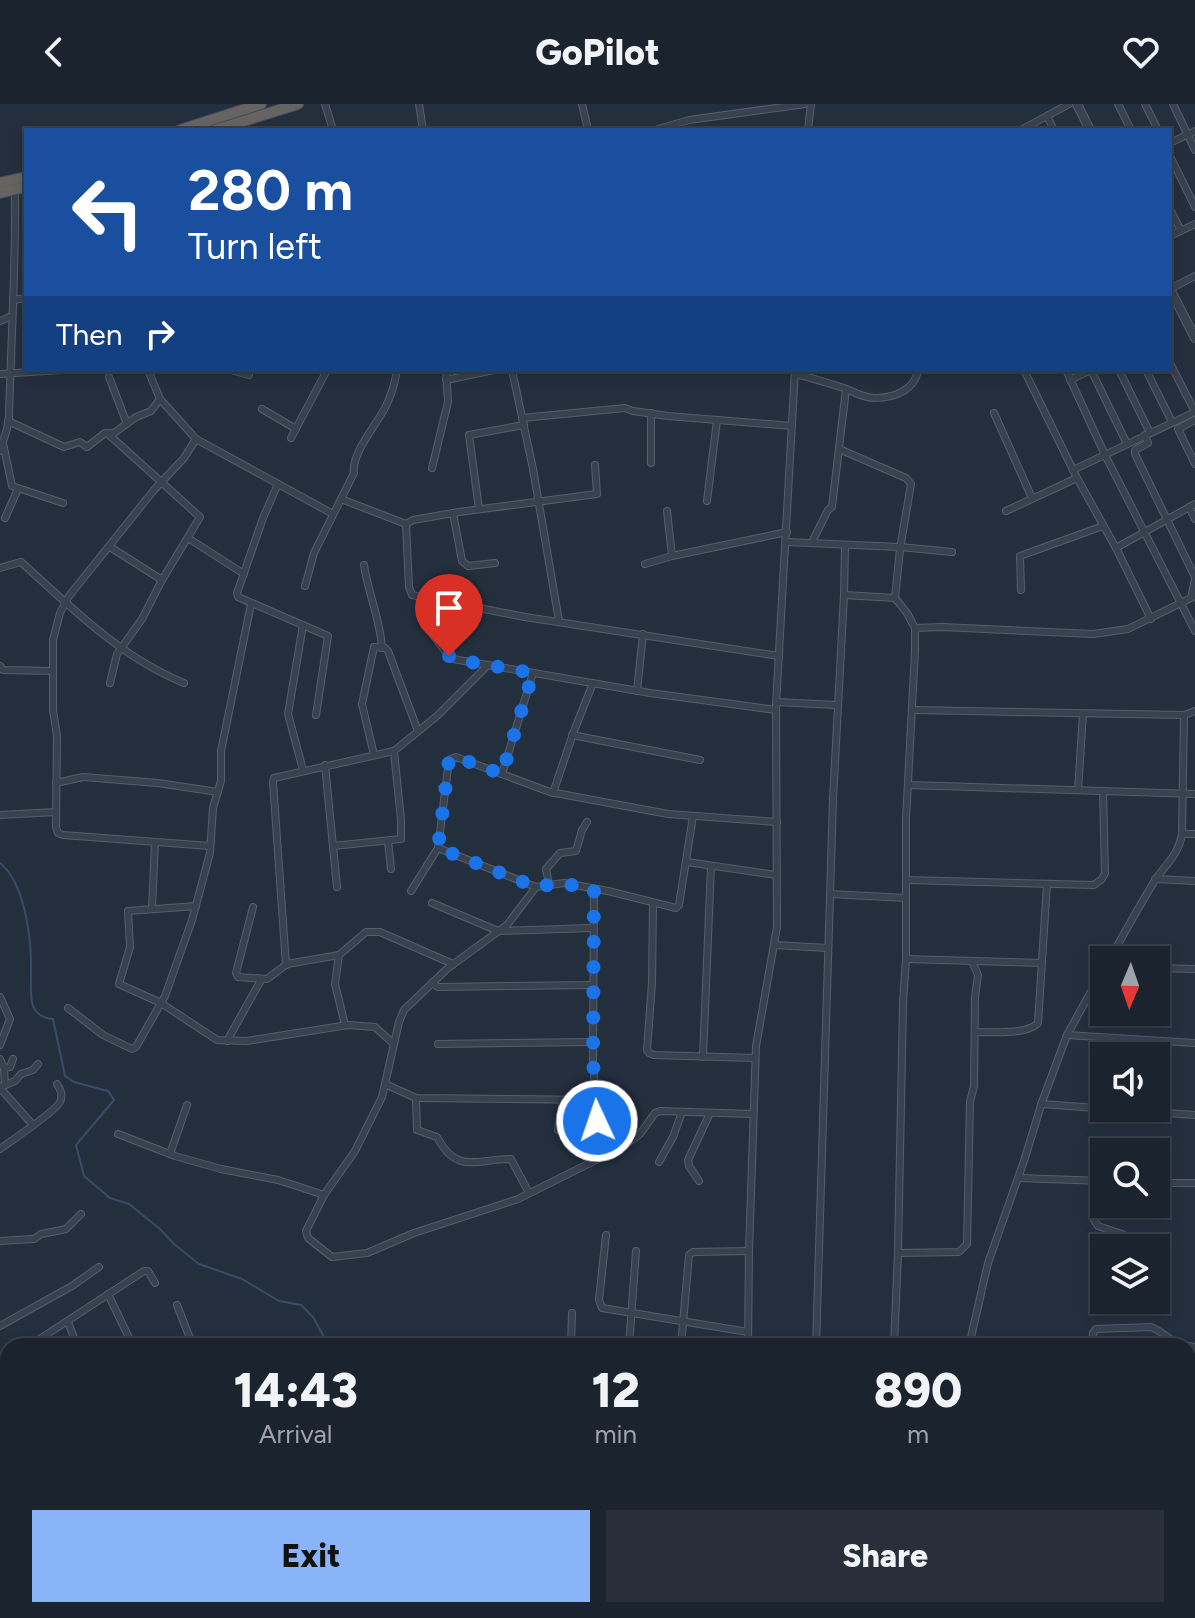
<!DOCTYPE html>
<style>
body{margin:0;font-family:Figtree,sans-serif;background:#282f3a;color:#f1f3f6;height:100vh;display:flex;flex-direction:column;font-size:30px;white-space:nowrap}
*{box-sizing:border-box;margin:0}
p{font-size:26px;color:#a0a4aa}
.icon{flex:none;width:44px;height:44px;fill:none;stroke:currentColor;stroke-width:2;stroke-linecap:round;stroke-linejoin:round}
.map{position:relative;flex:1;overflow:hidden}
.details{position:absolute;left:0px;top:1234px;width:1196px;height:280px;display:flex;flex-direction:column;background:#1b232e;border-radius:24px 24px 0 0;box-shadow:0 4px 12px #0003,0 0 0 2px #39404a}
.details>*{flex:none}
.hud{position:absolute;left:24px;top:24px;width:1148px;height:244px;border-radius:0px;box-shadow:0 4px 12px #0003,0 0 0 2px #39404a;background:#1a4fa0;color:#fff;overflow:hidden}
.needle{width:52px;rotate:182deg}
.tools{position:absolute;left:1090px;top:842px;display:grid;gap:16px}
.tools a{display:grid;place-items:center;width:80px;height:80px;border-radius:0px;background:#1b232e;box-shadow:0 4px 12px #0003,0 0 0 2px #39404a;font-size:40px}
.pin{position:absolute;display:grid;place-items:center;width:68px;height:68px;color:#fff;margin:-82px -34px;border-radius:50% 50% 50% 0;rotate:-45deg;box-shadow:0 0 8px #0007}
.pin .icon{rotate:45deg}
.me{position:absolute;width:88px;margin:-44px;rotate:357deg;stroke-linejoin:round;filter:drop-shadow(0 0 6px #0008)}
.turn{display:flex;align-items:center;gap:28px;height:168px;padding:0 32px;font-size:36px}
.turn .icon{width:104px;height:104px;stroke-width:2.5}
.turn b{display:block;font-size:56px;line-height:68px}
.then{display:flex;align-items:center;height:76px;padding:0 32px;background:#0003;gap:16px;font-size:30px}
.eta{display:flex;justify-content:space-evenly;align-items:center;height:136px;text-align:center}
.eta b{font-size:48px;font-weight:800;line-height:56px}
.primary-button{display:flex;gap:16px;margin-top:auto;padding:16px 32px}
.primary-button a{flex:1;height:92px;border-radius:0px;background:#8ab4f8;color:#111;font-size:32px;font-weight:800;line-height:92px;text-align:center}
.primary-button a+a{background:#282f3a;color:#f1f3f6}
header{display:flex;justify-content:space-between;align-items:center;height:104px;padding:0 32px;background:#1b232e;font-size:36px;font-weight:800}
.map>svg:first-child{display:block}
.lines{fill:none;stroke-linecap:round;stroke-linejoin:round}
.stream{stroke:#394c67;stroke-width:2}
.minor-casing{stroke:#565f6c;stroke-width:8}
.tertiary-casing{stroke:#565f6c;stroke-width:10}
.trunk-casing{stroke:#434c59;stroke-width:12}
.minor{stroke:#38414e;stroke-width:6}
.tertiary{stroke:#38414e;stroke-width:8}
.trunk{stroke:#656462;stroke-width:10}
.route{stroke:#1a73e8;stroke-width:14;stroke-dasharray:0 25.2}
</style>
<header><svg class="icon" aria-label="back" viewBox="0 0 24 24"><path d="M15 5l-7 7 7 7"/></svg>GoPilot<svg class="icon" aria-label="heart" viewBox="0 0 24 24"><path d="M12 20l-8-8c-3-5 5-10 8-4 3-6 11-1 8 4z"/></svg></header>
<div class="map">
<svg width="1195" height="1514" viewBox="0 0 1195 1514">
<rect width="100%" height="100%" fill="#242f3e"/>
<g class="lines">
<g class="stream">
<path d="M0,759C26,780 32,839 31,871C31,880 30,893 33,902C36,910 45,915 53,915L65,972L74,978L108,987L114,996L76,1041L84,1072L110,1094L129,1100L160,1125L174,1140L199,1160L242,1175L279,1197L301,1201L313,1213L329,1242"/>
<path d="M624,1506L634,1514"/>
<path d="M890,1506L904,1508"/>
<path d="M910,1508L926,1510L949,1506L962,1514"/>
<path d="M833,1514L839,1506"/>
<path d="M1081,1514L1097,1509L1105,1514"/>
</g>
<defs>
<g id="minor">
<path d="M325,0L333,26"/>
<path d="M419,0L423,26"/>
<path d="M582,0L588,26"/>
<path d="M1118,0L1131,26"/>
<path d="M1145,0L1158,26"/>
<path d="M1173,0L1195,46"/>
<path d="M1047,12L1054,26"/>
<path d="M655,26L689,16L805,0"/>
<path d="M808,26L811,0"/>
<path d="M1021,26L1069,0"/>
<path d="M1170,39L1195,27"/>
<path d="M1170,52L1195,103"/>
<path d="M1170,105L1181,127"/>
<path d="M1170,132L1195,120"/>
<path d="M1170,185L1195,172"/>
<path d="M13,196L26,194"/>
<path d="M0,217L12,212"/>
<path d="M1170,259L1195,308"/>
<path d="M148,266L160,295L196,335L333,410"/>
<path d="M231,266L249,271"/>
<path d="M512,266L533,365L559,517"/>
<path d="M1024,266L1077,374L1116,444L1151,515"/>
<path d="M1066,266L1105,351L1195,527"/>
<path d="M1091,266L1127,340"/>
<path d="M1119,266L1150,329"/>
<path d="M1146,266L1172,318"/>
<path d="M0,270L61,266"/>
<path d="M795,270C812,274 828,279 844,284C854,288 863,294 875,294C894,294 915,286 918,266"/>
<path d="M109,273L127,320"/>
<path d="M446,276L494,266"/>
<path d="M1070,276L1091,266"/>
<path d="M262,305L296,325"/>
<path d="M651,309V359"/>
<path d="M994,309L1032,394"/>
<path d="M522,314L625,304L633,307L668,312L792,322"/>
<path d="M1195,316L1178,325L1195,360"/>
<path d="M8,317L64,343L80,338L87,343L105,329H114L136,313L151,307L160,295"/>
<path d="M107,329L200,413L162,476L142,515L117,550L110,579"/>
<path d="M1145,331L1148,339L1135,346V350L1195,473"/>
<path d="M291,334L327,266"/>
<path d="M196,335L184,354L154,386L69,492L60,509L53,536V606L57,632L56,723L58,729L63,731L210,742"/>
<path d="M3,339L12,382L63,399"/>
<path d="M839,345L906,374L911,380L900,445L895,494"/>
<path d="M0,347L7,325L9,313C11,237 16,162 15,86"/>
<path d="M432,364L448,298L446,266"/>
<path d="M1073,366L1195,308"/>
<path d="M278,380L263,414L237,489L238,493L328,532L316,611"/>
<path d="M341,395L406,420L413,416L459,408L597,390L595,361"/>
<path d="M707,397L717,316"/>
<path d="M1189,403L1195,415"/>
<path d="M479,405L469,331L524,321"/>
<path d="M667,407L672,452"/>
<path d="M1006,407L1077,374"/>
<path d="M453,409L462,457L468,462L495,459"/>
<path d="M5,414L18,385"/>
<path d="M406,420L409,483L412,491L525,513L779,552"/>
<path d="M188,434L244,470"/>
<path d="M786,438L900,443L952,448"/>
<path d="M812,438L828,406L832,403L846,285"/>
<path d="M110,443L162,476"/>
<path d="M1116,444L1195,400"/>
<path d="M645,460L672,452L787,428"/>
<path d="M364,461C368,489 380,514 382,544"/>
<path d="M0,464L21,458C71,503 120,553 184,579"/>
<path d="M305,482L314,449L354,369C351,350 376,321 385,304C391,292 395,279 397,266"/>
<path d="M1021,486L1020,452L1103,422"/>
<path d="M844,491L895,494L907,509L915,524V547L906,715V855L903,899L898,1149L894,1242"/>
<path d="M1191,494L1195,475"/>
<path d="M303,521L288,610L303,666"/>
<path d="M915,524L942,523L1093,530L1128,525L1195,492"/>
<path d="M433,531L449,552L453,555L650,589L776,606"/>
<path d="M0,562L3,566L53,567"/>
<path d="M637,587L643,530"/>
<path d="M776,598L837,601"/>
<path d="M913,606L1184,611"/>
<path d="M572,631L700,656"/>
<path d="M374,651L362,600L374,543L385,544L388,547L418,627"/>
<path d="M325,661L337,783"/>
<path d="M502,670L533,569"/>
<path d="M56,679L83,673L158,679L218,688"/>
<path d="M909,681L1195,690"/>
<path d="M1078,686L1083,610"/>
<path d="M553,689L574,627L593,579"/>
<path d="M0,711L56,708"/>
<path d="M1182,730H1195"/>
<path d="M388,737L391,765"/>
<path d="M333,742L401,735V716L394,647"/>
<path d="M438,744L536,783L564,779L608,787L676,804L679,801L693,712"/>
<path d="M687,758L776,771"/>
<path d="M1155,775L1195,777"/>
<path d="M906,776L1094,781L1102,775L1105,769L1103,687"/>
<path d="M549,780L546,765L560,749L576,747L582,726L587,718"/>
<path d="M536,783L507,821L448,864L404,906L399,918L382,993L355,1047L324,1091L306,1127L308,1134L332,1153L367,1149L414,1129L518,1095L622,1043L640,1030L655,1009L660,1007L752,1010"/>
<path d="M411,787L438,744L449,656L456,653L550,688L668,710L777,718"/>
<path d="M830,790L906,794"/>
<path d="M432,799L498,827L592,824"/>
<path d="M653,799L652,879L647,946L649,949L654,951L755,954"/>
<path d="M196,802L128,807L130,843L119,880L161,899L217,936L247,937L348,921L375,923L394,940"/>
<path d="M253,803L236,869L238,873L267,875L287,860L339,851L366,828H380L453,860"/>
<path d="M152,804L155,738"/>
<path d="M774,841L828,844"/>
<path d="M339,851L335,880L345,921"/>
<path d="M906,855L1042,859"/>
<path d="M1109,856C1124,830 1138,804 1154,778C1165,760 1178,753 1182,730L1184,611L1195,607"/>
<path d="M286,861L273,678L274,674L394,647L437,612L488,561"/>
<path d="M1156,864L1195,865"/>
<path d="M432,879L438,883L593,881"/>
<path d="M0,893L10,915L0,941"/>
<path d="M68,904L103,931L132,945L136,943L165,892L192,816L210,749L213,704L221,677V647L251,500"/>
<path d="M975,928C992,928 1027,931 1038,919L1047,780"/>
<path d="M1067,931L1195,939"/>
<path d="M227,937L261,876"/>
<path d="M438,940L593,938"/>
<path d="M703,953L711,762"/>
<path d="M0,955L4,964L5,981"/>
<path d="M4,964L10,963L13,955"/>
<path d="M385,980L416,994L596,996"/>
<path d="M0,983L15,977L21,970L33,966L38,960"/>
<path d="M0,984L33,1021"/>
<path d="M416,994L417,1026L437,1033C457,1071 476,1055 511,1055L529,1089"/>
<path d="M1041,1000L1195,1011"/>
<path d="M558,1026L563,996"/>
<path d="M578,1028L594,1021L597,1013L593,957L594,785"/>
<path d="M118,1030L175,1052L221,1065L278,1076L324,1091"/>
<path d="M0,1045C11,1037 56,1007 60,998C63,991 61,986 57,980"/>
<path d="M170,1050L187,1001"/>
<path d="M659,1058L673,1033L682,1008"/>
<path d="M1018,1074L1104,1077"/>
<path d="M699,1077L689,1062L688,1056L710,1009"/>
<path d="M1097,1077L1094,1116L1098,1122L1122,1130L1144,1142"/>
<path d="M1156,1079H1195"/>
<path d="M606,1131L599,1196L602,1204L748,1228"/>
<path d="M0,1137L34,1135L41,1130L62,1126L66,1125L81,1110"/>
<path d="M898,1149L959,1148L967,1140L970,998L974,982L975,893L978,871L972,857"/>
<path d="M108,1190L133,1242"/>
<path d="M177,1201L193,1242"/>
<path d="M68,1218L76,1239L81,1242"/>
<path d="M0,1222L72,1182L99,1163"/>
<path d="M29,1242L144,1167H148L155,1179"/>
<path d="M571,1242L572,1209"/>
<path d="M629,1242L636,1147"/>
<path d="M681,1242L689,1151L693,1148L749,1147"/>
<path d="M748,1242L749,1147L756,942L777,823L776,601L795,266"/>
<path d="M816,1242L833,695L844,491L845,441"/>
<path d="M969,1242L988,1159L1024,1057L1042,998L1067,931L1104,864"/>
<path d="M1092,1242L1093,1229L1096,1225L1151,1223C1162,1227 1170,1237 1181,1241C1186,1242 1190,1242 1195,1243"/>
<path d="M0,1284L8,1257"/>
<path d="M1188,1340L1195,1341"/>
<path d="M0,1370L8,1360"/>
<path d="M0,1409L8,1406"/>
<path d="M1188,1438L1195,1442"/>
<path d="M1,1440L8,1450"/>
<path d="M0,1493L8,1490"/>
<path d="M184,1506L192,1514"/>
<path d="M258,1506L264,1514"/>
<path d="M306,1506L312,1514"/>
<path d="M1021,1506V1510"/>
<path d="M160,1514L167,1506"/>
<path d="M238,1514L245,1506"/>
<path d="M327,1514H333"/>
<path d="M353,1514L358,1506"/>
<path d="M487,1514L492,1506"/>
<path d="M562,1514L569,1507L577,1514"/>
<path d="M733,1514L734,1506"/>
<path d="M906,1514L907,1506"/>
</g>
<g id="tertiary">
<path d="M1077,0L1090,26"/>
<path d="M1170,185L1195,234"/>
<path d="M0,1389L8,1398"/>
<path d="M86,1506L91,1514"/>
</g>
<g id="trunk">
<path d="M180,26L261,0"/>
<path d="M215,26L298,0"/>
<path d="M0,79L26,73"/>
<path d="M0,89L26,83"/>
</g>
</defs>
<use href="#minor" class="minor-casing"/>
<use href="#tertiary" class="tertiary-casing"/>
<use href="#trunk" class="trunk-casing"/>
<use href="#minor" class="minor"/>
<use href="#tertiary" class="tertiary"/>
<use href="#trunk" class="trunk"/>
</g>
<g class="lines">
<path class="route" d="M449,552L453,555L533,569L502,670L456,653L449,656L438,744L536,783L560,779L594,785L593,957L597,1017"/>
</g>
</svg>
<div class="tools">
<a><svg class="needle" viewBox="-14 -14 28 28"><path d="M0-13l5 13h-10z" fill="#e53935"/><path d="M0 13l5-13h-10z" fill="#a0a4aa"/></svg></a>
<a><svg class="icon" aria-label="sound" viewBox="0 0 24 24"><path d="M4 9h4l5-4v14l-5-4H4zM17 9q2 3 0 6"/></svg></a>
<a><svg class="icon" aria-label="search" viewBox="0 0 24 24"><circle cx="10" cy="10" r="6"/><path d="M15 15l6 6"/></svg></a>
<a><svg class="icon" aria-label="layers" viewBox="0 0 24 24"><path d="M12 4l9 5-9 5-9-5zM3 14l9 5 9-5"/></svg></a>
</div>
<div class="pin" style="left:449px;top:552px;background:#d93025"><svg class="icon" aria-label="arrive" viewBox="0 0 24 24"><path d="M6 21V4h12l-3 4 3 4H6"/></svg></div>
<svg class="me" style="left:597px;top:1017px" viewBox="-20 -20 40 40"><circle r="17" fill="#1a73e8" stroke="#fff" stroke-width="3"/><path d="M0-11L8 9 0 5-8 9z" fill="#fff"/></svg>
<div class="hud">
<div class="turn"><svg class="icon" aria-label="left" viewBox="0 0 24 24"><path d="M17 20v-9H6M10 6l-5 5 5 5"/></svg><div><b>280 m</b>Turn left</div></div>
<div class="then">Then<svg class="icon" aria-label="right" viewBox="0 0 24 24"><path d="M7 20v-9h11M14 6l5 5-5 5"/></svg></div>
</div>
<section class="details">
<div class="eta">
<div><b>14:43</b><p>Arrival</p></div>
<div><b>12</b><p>min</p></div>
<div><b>890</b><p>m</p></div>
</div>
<div class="primary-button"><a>Exit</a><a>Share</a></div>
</section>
</div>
